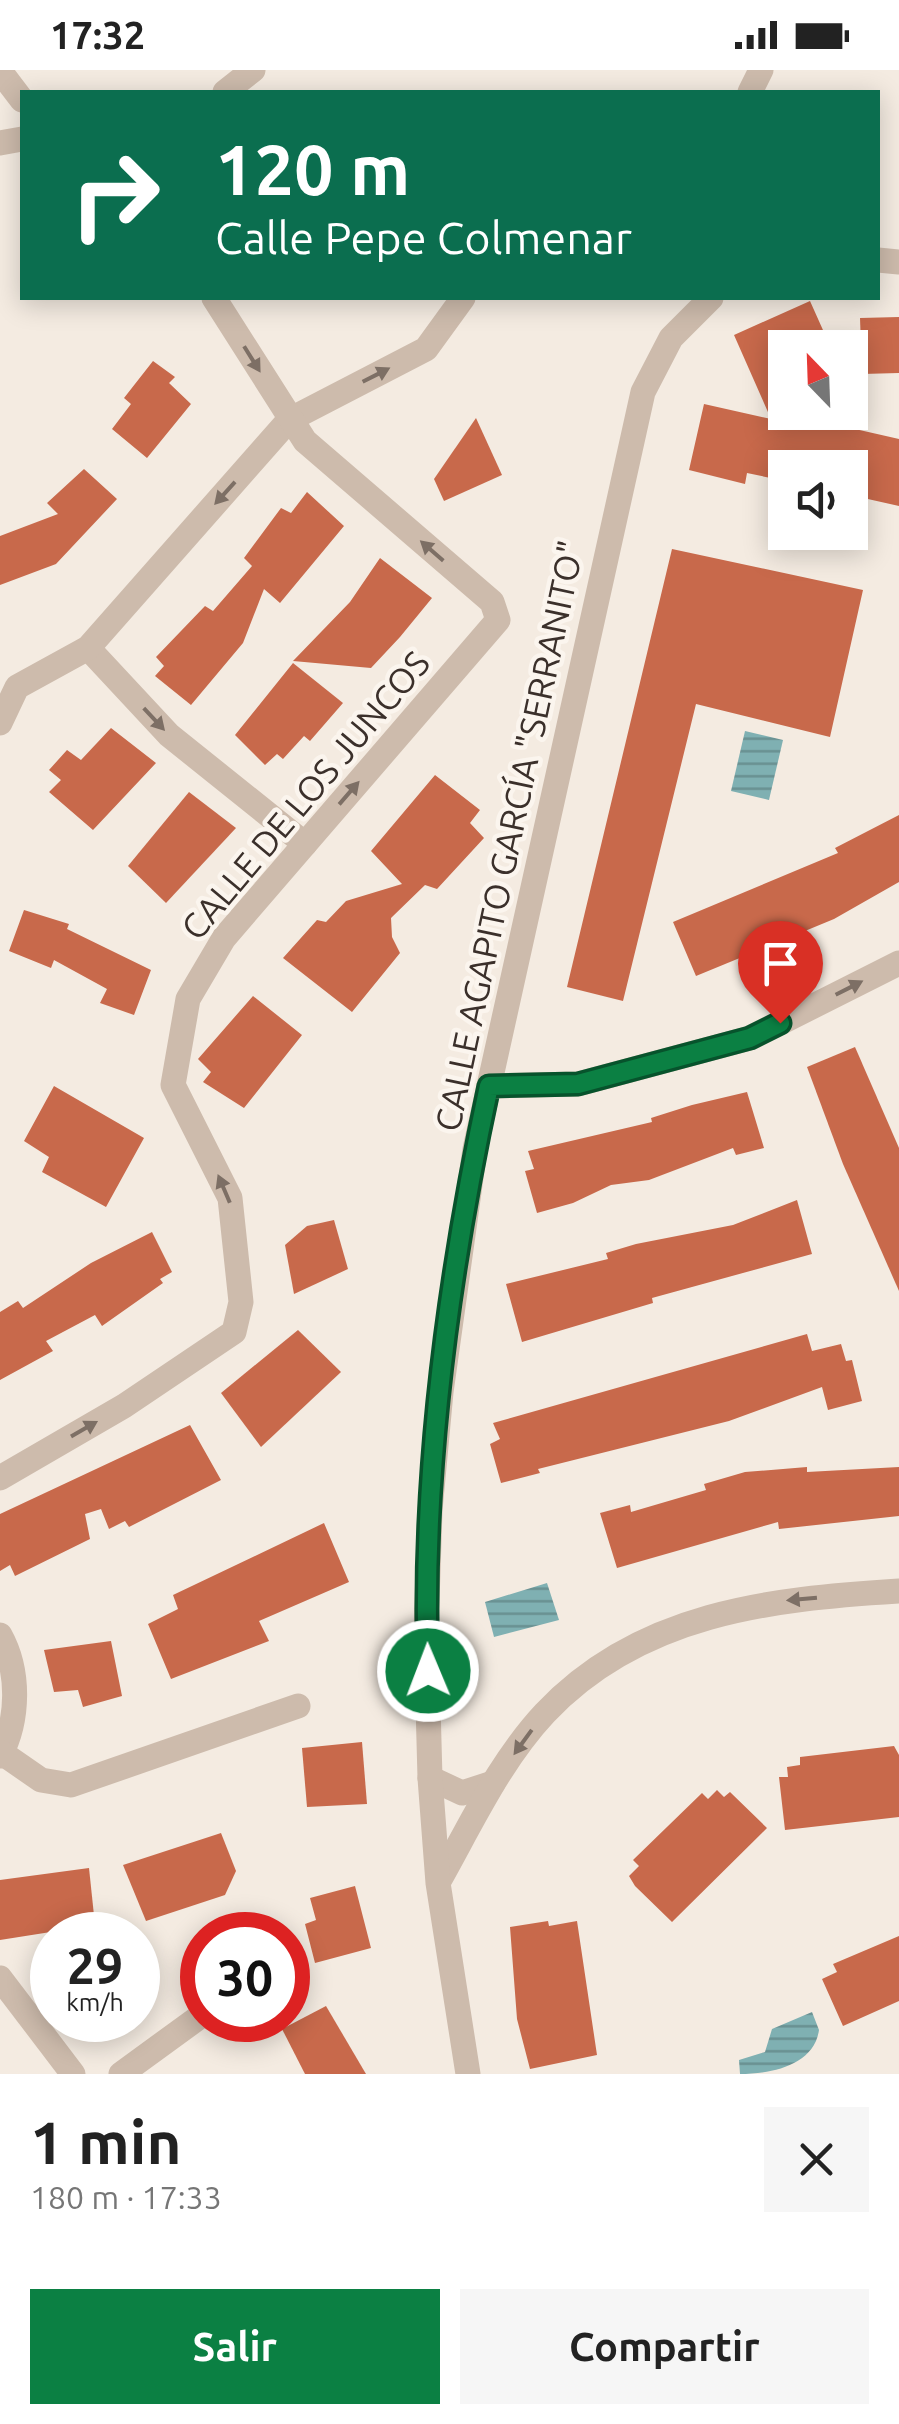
<!DOCTYPE html>
<html lang="es">
<meta charset="utf-8">
<style>
body{margin:0;font-family:Ubuntu,sans-serif;background:#f6f6f6;color:#222;height:100vh;display:flex;flex-direction:column;font-size:38px;white-space:nowrap}
*{box-sizing:border-box;margin:0}
p{font-size:32px;color:#767676}
.icon{flex:none;width:55px;height:55px;fill:none;stroke:currentColor;stroke-width:2;stroke-linecap:round;stroke-linejoin:round}
.map{position:relative;height:2004px;overflow:hidden}
.drawer{display:flex;flex-direction:column;background:#fff;flex:1}
.drawer>*{flex:none}
.guide{position:absolute;left:20px;top:20px;width:860px;height:210px;border-radius:0px;box-shadow:0 5px 25px #0003;background:#0b6e4f;color:#fff;overflow:hidden}
.needle{width:65px;rotate:337deg}
.fabs{position:absolute;left:768px;top:260px;display:grid;gap:20px}
.fabs a{display:grid;place-items:center;width:100px;height:100px;border-radius:0px;background:#fff;box-shadow:0 5px 25px #0003;font-size:50px}
.speed{position:absolute;left:30px;top:1842px;display:flex;gap:20px;font-size:50px;font-weight:700;text-align:center}
.speed>*{display:grid;place-content:center;width:130px;height:130px;border-radius:50%;background:#fff;box-shadow:0 5px 25px #0003;line-height:1}
.speed small{font-size:25px;font-weight:400}
.speed .limit{border:15px solid #d22;background:#fff;color:#111}
.pin{position:absolute;display:grid;place-items:center;width:85px;height:85px;color:#fff;margin:-102px -42px;border-radius:50% 50% 50% 0;rotate:-45deg;box-shadow:0 0 10px #0007}
.pin .icon{rotate:45deg}
.me{position:absolute;width:110px;margin:-55px;rotate:359deg;stroke-linejoin:round;filter:drop-shadow(0 0 8px #0008)}
.turn{display:flex;align-items:center;gap:35px;height:210px;padding:0 30px;font-size:45px}
.turn .icon{width:130px;height:130px;stroke-width:2.5}
.turn b{display:block;font-size:70px;line-height:85px}
.round{display:grid;place-items:center;flex:none;width:105px;height:105px;border-radius:0px;background:#f6f6f6}
.head{display:flex;align-items:center;justify-content:space-between;height:170px;padding:0 30px}
h1{font-size:60px;font-weight:700;line-height:75px}
.button{display:flex;gap:20px;margin-top:auto;padding:20px 30px}
.button a{flex:1;height:115px;border-radius:0px;background:#0b8043;color:#fff;font-size:40px;font-weight:700;line-height:115px;text-align:center}
.button a+a{background:#f6f6f6;color:#222}
.status{display:flex;justify-content:space-between;align-items:center;height:70px;padding:0 50px;background:#fff;direction:ltr}
.status svg{height:28px;fill:currentColor}
.map>svg:first-child{display:block}
.water{fill:url(#water-rules)}
.building{fill:#c8694b}
.lines{fill:none;stroke-linecap:round;stroke-linejoin:round}
.minor{stroke:#cdbbac;stroke-width:25}
.oneway{fill:#7d6f65}
.route-casing{stroke:#07532c;stroke-width:25}
.route{stroke:#0b8043;stroke-width:18}
.labels{text-anchor:middle;dominant-baseline:central;stroke-width:9;stroke-linejoin:round;paint-order:stroke}
.street-label{font-size:35px;fill:#3b302b;stroke:#fbf5ee}
</style>
<div class="status"><b>17:32</b><svg viewBox="0 0 49 12"><path d="M0 12V9h3v3zM5 12V6h3v6zM10 12V3h3v9zM15 12V0h3v12zM26 1h20v11H26zM47 4h2v5h-2z"/></svg></div>
<div class="map">
<svg width="899" height="2004" viewBox="0 0 899 2004">
<defs>
<pattern id="water-rules" width="6" height="5" patternUnits="userSpaceOnUse" patternTransform="scale(2.5)"><rect width="6" height="5" fill="#7fb0b2"/><path d="M0 2.5h6" fill="none" stroke="#699091"/></pattern>
</defs>
<rect width="100%" height="100%" fill="#f4ebe1"/>
<g class="water">
<path d="M745,661L783,670L769,730L731,721Z"/>
<path d="M547,1513L559,1550L494,1567L485,1532Z"/>
<path d="M812,1942L819,1960C814,1996 770,2004 740,2004L739,1990L765,1982L772,1959Z"/>
</g>
<g class="building">
<path d="M810,231L831,278H785V343L899,369V436L850,425V398H785V411L747,403L745,414L689,400L704,334L771,349L734,265Z"/>
<path d="M899,247V303L862,304L860,248Z"/>
<path d="M153,291L175,307L169,313L191,334L147,388L112,359L131,334L124,328Z"/>
<path d="M476,348L502,405L444,431L434,409Z"/>
<path d="M84,399L117,429L56,494L0,515V466L58,444L47,433Z"/>
<path d="M307,422L344,456L280,533L264,519L243,573L191,635L155,606L164,596L156,587L205,536L213,541L252,496L244,488L281,438L291,443Z"/>
<path d="M672,479L863,520L830,667L696,634L623,931L567,917Z"/>
<path d="M380,488L432,528L400,567L371,598L293,591L350,532Z"/>
<path d="M293,593L343,633L310,671L304,666L283,689L277,684L265,695L235,665Z"/>
<path d="M111,658L156,693L93,760L49,722L61,710L49,700L67,680L81,690Z"/>
<path d="M435,705L480,740L470,753L484,768L437,819L425,815L391,848L392,867L400,883L352,942L283,888L317,850L326,852L346,831L402,814L371,781Z"/>
<path d="M189,722L236,758L166,833L128,796Z"/>
<path d="M899,745V812L834,849L696,906L673,852L838,783L835,778Z"/>
<path d="M24,840L69,854L67,859L151,900L134,945L100,933L107,919L54,890L51,898L9,881Z"/>
<path d="M253,926L302,965L244,1038L203,1012L211,1002L198,989Z"/>
<path d="M855,977L899,1078V1221L843,1094L807,997Z"/>
<path d="M54,1016L144,1068L106,1137L42,1102L49,1087L24,1071Z"/>
<path d="M747,1022L764,1078L736,1085L733,1078L649,1110L611,1115L573,1133L537,1143L525,1101L534,1099L528,1081L652,1052L651,1048L692,1035Z"/>
<path d="M797,1130L812,1184L652,1228L653,1233L522,1272L506,1214L608,1189L606,1183L636,1174L733,1155Z"/>
<path d="M334,1150L348,1199L294,1224L285,1175L307,1156Z"/>
<path d="M152,1162L172,1202L160,1209L163,1213L102,1256L95,1245L46,1271L53,1281L0,1310V1242L18,1231L23,1238L91,1193Z"/>
<path d="M298,1260L341,1302L261,1377L221,1323Z"/>
<path d="M807,1264L812,1281L841,1274L846,1291L852,1290L862,1331L828,1340L822,1317L729,1351L538,1399L540,1403L501,1413L490,1374L500,1369L493,1353Z"/>
<path d="M190,1355L221,1410L129,1457L125,1451L109,1459L101,1439L85,1444L90,1469L15,1506L10,1495L0,1501V1444Z"/>
<path d="M807,1397V1402L899,1397V1446L779,1459L778,1452L617,1498L600,1443L630,1435L631,1442L706,1420L704,1414L745,1402Z"/>
<path d="M324,1453L349,1512L259,1551L269,1571L171,1609L148,1554L178,1539L173,1525Z"/>
<path d="M111,1571L122,1626L83,1637L78,1620L54,1622L44,1580Z"/>
<path d="M362,1672L367,1734L307,1737L302,1678Z"/>
<path d="M894,1676L899,1685V1747L785,1760L779,1707H788L787,1697L800,1695V1687Z"/>
<path d="M717,1720L724,1727L730,1722L767,1758L672,1852L635,1816L629,1806L639,1796L633,1790L702,1723L708,1729Z"/>
<path d="M221,1763L236,1801L225,1825L146,1851L123,1795Z"/>
<path d="M89,1798L95,1855L0,1870V1810Z"/>
<path d="M355,1816L371,1878L315,1893L305,1854L316,1850L310,1828Z"/>
<path d="M548,1851L549,1856L577,1851L597,1985L530,1999L517,1949L510,1857Z"/>
<path d="M899,1866V1931L843,1956L822,1909L837,1902L833,1894Z"/>
<path d="M326,1936L366,2004H305L282,1959Z"/>
</g>
<g class="lines">
<g class="minor">
<path d="M0,1L22,30"/>
<path d="M225,22L253,0"/>
<path d="M750,22L761,0"/>
<path d="M0,73L22,69"/>
<path d="M878,190L899,192"/>
<path d="M88,578L169,665L305,774"/>
<path d="M0,653L17,617L88,578L289,350L426,279L463,228"/>
<path d="M489,1016L578,1014L750,968L899,893"/>
<path d="M0,1408L124,1336L234,1262L241,1232L230,1128L173,1015L188,929L224,868L498,550L492,532L305,371L214,228"/>
<path d="M0,1565C20,1601 19,1650 0,1686"/>
<path d="M2,1683L41,1710L71,1715L298,1636"/>
<path d="M430,1708L462,1723L493,1713"/>
<path d="M439,1811C471,1754 500,1691 545,1643C639,1543 770,1529 899,1521"/>
<path d="M0,1908L73,2004"/>
<path d="M121,2004L202,1945"/>
<path d="M468,2004L438,1813L430,1708L426,1562L430,1440L441,1322L475,1079L643,322L671,268L711,228"/>
</g>
</g>
<defs><path id="oneway-solid" d="M-6-.8H1V-3.2L6.5 0L1 3.2V.8H-6Z" transform="scale(2.5)"/></defs>
<g class="oneway">
<use href="#oneway-solid" transform="translate(252 289) rotate(58)"/>
<use href="#oneway-solid" transform="translate(376 305) rotate(-27)"/>
<use href="#oneway-solid" transform="translate(225 423) rotate(132)"/>
<use href="#oneway-solid" transform="translate(432 481) rotate(-139)"/>
<use href="#oneway-solid" transform="translate(154 649) rotate(47)"/>
<use href="#oneway-solid" transform="translate(349 723) rotate(-49)"/>
<use href="#oneway-solid" transform="translate(849 918) rotate(-27)"/>
<use href="#oneway-solid" transform="translate(224 1119) rotate(-113)"/>
<use href="#oneway-solid" transform="translate(84 1359) rotate(-30)"/>
<use href="#oneway-solid" transform="translate(802 1529) rotate(175)"/>
<use href="#oneway-solid" transform="translate(523 1672) rotate(126)"/>
</g>
<g class="lines">
<defs>
<path id="route" d="M428,1601C421,1407 448,1206 489,1016L578,1014L750,968L780,953"/>
</defs>
<use href="#route" class="route-casing"/>
<use href="#route" class="route"/>
</g>
<g class="labels">
<g class="street-label">
<text transform="translate(305 725) rotate(-50)">CALLE DE LOS JUNCOS</text>
<text transform="translate(509 766) rotate(-78)">CALLE AGAPITO GARCÍA "SERRANITO"</text>
</g>
</g>
</svg>
<div class="fabs">
<a><svg class="needle" viewBox="-14 -14 28 28"><path d="M0-13l5 13h-10z" fill="#e53935"/><path d="M0 13l5-13h-10z" fill="#767676"/></svg></a>
<a><svg class="icon" aria-label="sound" viewBox="0 0 24 24"><path d="M4 9h4l5-4v14l-5-4H4zM17 9q2 3 0 6"/></svg></a>
</div>
<div class="speed"><div>29<small>km/h</small></div><div class="limit">30</div></div>
<div class="pin" style="left:780px;top:953px;background:#d93025"><svg class="icon" aria-label="arrive" viewBox="0 0 24 24"><path d="M6 21V4h12l-3 4 3 4H6"/></svg></div>
<svg class="me" style="left:428px;top:1601px" viewBox="-20 -20 40 40"><circle r="17" fill="#0b8043" stroke="#fff" stroke-width="3"/><path d="M0-11L8 9 0 5-8 9z" fill="#fff"/></svg>
<div class="guide">
<div class="turn"><svg class="icon" aria-label="right" viewBox="0 0 24 24"><path d="M7 20v-9h11M14 6l5 5-5 5"/></svg><div><b>120 m</b>Calle Pepe Colmenar</div></div>
</div>
</div>
<section class="drawer">
<div class="head"><div><h1>1 min</h1><p>180 m · 17:33</p></div><a class="round"><svg class="icon" aria-label="close" viewBox="0 0 24 24"><path d="M6 6l12 12M18 6L6 18"/></svg></a></div>
<div class="button"><a>Salir</a><a>Compartir</a></div>
</section>
